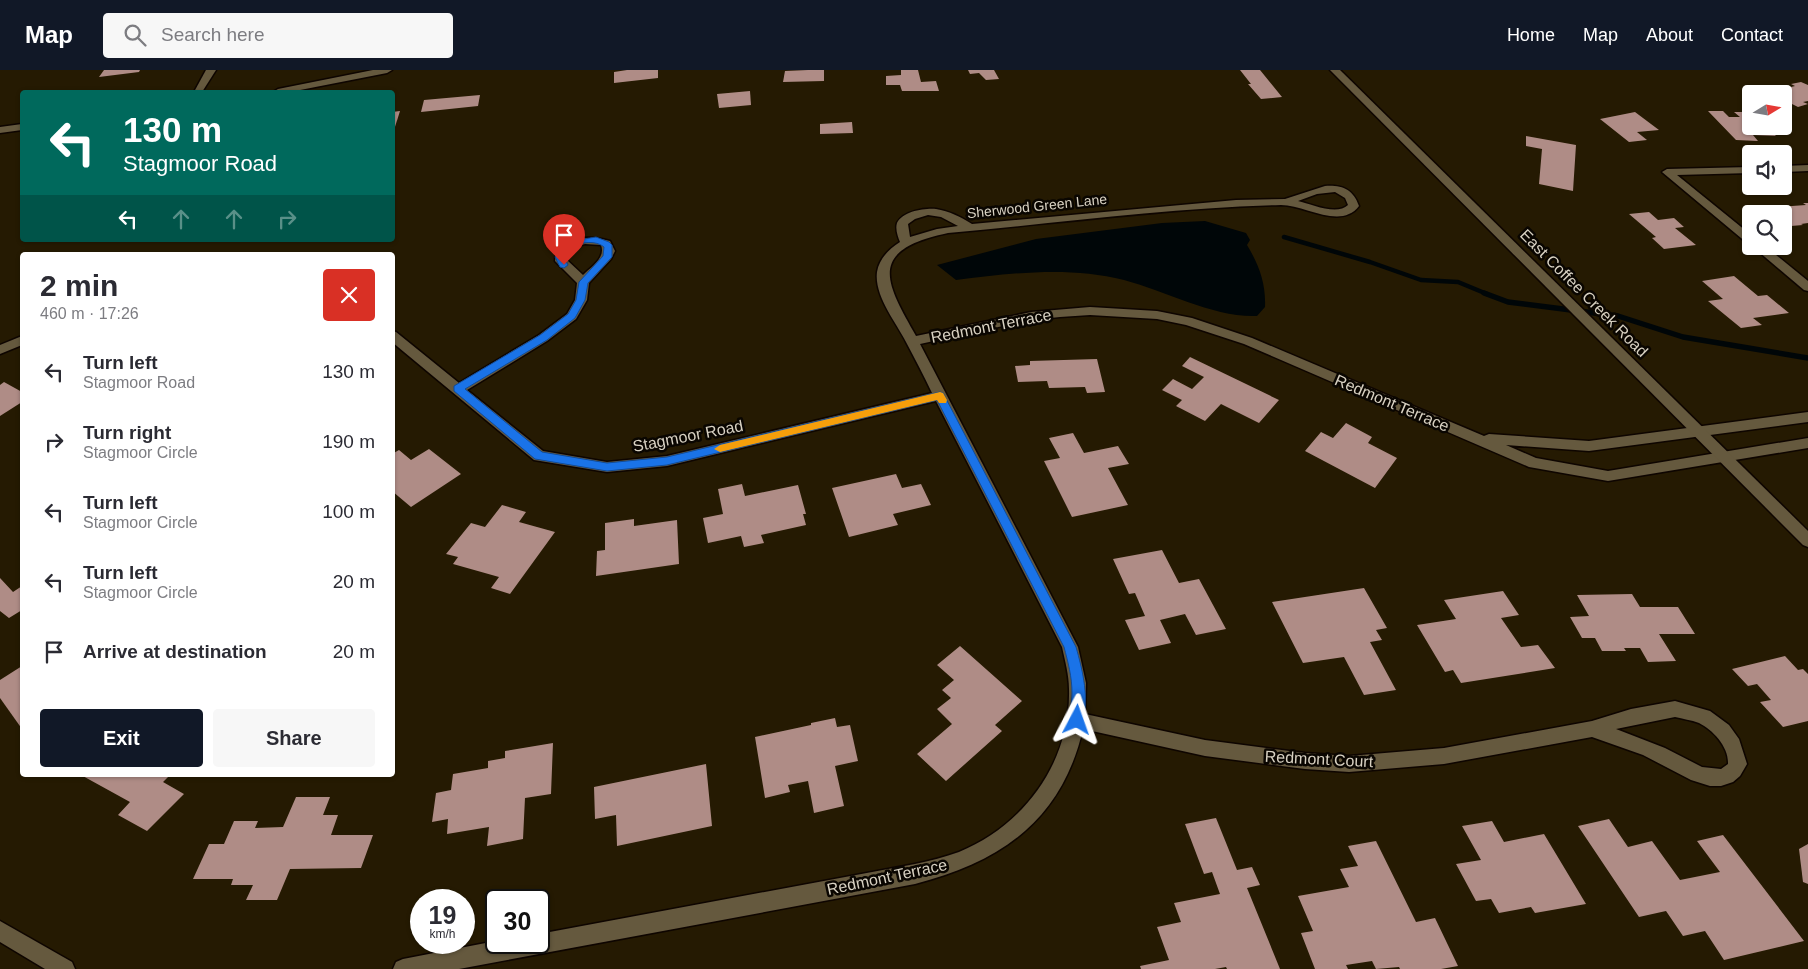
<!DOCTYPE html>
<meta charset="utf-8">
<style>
body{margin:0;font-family:Helvetica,sans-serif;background:#f7f7f7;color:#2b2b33;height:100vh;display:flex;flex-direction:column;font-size:19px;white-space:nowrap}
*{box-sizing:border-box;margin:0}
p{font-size:16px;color:#7c7c81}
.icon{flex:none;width:28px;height:28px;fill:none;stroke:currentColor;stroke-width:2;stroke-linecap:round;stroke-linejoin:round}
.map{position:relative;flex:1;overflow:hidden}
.panel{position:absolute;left:20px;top:182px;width:375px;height:525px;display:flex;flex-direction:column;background:#fff;border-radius:5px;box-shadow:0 1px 4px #0004}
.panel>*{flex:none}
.banner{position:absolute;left:20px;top:20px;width:375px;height:152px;border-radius:5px;box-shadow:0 1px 4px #0004;background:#00695c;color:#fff;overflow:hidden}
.needle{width:32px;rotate:79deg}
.fabs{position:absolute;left:1742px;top:15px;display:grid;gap:10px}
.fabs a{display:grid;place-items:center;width:50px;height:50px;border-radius:5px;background:#fff;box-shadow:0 1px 4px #0004;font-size:25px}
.speed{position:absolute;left:410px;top:819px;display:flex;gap:10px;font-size:25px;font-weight:700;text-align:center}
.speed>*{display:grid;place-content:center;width:65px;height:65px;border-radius:50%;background:#fff;box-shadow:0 1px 4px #0004;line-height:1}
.speed small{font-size:12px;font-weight:400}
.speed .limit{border:2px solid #111;border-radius:8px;background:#fff;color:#111}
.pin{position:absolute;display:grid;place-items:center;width:42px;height:42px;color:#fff;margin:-51px -21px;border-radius:50% 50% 50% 0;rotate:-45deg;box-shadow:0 0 5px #0007}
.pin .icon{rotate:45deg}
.me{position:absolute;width:55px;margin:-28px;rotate:4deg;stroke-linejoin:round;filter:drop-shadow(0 0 4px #0008)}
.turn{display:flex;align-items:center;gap:18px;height:105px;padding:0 20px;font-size:22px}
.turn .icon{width:65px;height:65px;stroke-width:2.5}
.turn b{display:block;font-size:35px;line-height:42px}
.lanes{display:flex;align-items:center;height:48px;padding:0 20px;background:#0003;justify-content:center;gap:25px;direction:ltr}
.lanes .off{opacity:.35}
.round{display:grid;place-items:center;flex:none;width:52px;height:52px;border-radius:5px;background:#f7f7f7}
.overview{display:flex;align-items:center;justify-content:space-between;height:85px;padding:0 20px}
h1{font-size:30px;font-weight:700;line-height:38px}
.primary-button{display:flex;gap:10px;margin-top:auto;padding:10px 20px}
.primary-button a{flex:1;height:58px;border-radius:5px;background:#111827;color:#fff;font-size:20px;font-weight:700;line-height:58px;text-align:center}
.primary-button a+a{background:#f7f7f7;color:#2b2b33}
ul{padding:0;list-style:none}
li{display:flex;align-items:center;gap:15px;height:70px;padding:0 20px}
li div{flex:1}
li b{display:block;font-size:19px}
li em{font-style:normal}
header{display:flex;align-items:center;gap:30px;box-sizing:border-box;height:70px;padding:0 25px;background:#111827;color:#fff}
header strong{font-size:24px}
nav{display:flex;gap:28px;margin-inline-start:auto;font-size:18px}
.search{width:350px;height:45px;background:#f7f7f7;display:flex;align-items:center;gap:12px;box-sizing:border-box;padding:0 18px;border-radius:5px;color:#7c7c81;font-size:19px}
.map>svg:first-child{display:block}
.water{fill:#000608}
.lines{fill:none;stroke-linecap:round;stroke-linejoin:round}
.stream-far1{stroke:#000608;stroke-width:4.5}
.stream{stroke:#000608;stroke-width:5.5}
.building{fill:#af8c86}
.street-casing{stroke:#0e0500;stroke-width:3}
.secondary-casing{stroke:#0e0500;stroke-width:3}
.street{fill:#65593e;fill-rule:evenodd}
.secondary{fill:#65593e;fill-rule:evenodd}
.route{fill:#1a73e8;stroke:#114b97}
.slow{fill:#f59e0b}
.labels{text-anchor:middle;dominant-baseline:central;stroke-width:5;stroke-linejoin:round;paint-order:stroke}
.far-street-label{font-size:14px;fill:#d8d1c2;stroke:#0a0601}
.street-label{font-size:16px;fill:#d8d1c2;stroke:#0a0601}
</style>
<header>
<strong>Map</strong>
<div class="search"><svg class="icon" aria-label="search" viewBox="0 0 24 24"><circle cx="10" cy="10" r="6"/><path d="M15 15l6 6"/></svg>Search here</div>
<nav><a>Home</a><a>Map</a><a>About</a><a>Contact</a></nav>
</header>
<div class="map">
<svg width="1808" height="899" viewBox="0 0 1808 899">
<rect width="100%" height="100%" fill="#251a02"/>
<path class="water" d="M1205,151L1246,163L1250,170L1247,175C1259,195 1266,213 1265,237L1257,246C1215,248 1165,221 1124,210C1069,196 1012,203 956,210L937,195L1036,169L1162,153Z"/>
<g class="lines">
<path class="stream-far1" d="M1284,167L1370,192L1421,210L1458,212L1487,224"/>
<path class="stream" d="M1484,223L1508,232L1618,246L1683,267L1808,288"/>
</g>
<g class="building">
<path d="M104,0H140L139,2L99,7Z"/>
<path d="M627,0H658V8L614,13V2Z"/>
<path d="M808,0H824V11L783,12L785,1Z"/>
<path d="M901,0H918L921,12L936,11L939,21H902L900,15H886V6L901,5Z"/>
<path d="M968,0H994L999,9L986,10L979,3L970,4Z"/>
<path d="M1240,0H1260L1282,27L1261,29L1248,14H1251Z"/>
<path d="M1801,12L1808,15V31L1803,32L1808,34L1798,37L1784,30V24H1772L1768,21L1783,16L1787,18L1795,16L1791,14Z"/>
<path d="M750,21L751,35L719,38L717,24Z"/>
<path d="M480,25L478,36L421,42L424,30Z"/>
<path d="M400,41L394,60H392V42Z"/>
<path d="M1708,41H1723L1729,47H1740L1734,42H1751V56H1766L1776,66L1753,65L1758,71L1736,70Z"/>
<path d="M1635,42L1659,60L1637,62L1647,70L1629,72L1600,49Z"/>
<path d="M852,52L853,63L820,64V54Z"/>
<path d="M1526,66L1576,75L1573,121L1539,114L1542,79L1526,76Z"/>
<path d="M1803,133H1808V153L1801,154L1803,155L1791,156L1784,151V144H1771L1763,138L1806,135Z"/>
<path d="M1649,142L1658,150L1674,148L1684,157L1675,158L1696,175L1664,179L1652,168L1656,167L1629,144Z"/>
<path d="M1734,206L1758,226L1767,225L1789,243L1753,248L1762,255L1741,258L1708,231L1723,229L1702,211Z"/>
<path d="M1190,287L1279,330L1259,353L1221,334L1205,351L1176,336L1182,330L1162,320L1173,309L1192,319L1204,307L1182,296Z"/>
<path d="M1097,289L1105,322L1087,323L1085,317L1049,318L1047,311L1018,312L1015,296L1030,295V291Z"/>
<path d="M4,312L22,322V332L0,346V315Z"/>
<path d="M1346,353L1372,367L1368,373L1397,388L1375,418L1305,381L1321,362L1333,368Z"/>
<path d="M1073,363L1084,383L1118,376L1129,394L1108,398L1128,435L1072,447L1044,391L1060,388L1049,368Z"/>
<path d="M429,379L461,404L411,437L392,421V384L399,380L411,390Z"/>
<path d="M896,404L902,418L921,414L931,435L893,444L898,455L849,467L832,418Z"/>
<path d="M742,414L745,426L798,415L806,444H803L806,455L761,465L764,473L744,477L741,466L708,473L703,448L723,444L718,419Z"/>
<path d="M502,435L526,442L519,452L555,462L510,524L491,518L499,507L453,494L458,487L446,484L471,453L485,457Z"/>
<path d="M634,449V456L677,450L679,494L596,506L597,481L605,480V453Z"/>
<path d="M1162,480L1179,513L1199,509L1226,559L1196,565L1185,544L1160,550L1171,573L1139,580L1125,550L1145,546L1135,523L1129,524L1113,489Z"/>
<path d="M0,508L13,522L22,516V540L9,548L0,541Z"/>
<path d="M1364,518L1387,558L1376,560L1382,570L1370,572L1396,620L1364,625L1344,587L1303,593L1272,532Z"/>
<path d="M1503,521L1519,545L1501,548L1521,577L1538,575L1555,598L1461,613L1453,600L1445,602L1417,555L1456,549L1444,530Z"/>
<path d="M1632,524L1640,537H1678L1695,564H1659L1676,591L1648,592L1640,578H1624L1626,581H1602L1595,568H1582L1570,547L1589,546L1577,525Z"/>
<path d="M960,576L1022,631L995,655L1002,661L946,711L917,684L952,654L937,639L951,628L942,620L954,610L937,595Z"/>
<path d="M1785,586L1798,600L1803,599L1808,604V651L1783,657L1760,632L1771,630L1757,614L1748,616L1732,599Z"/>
<path d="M22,596V659L0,628V610Z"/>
<path d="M835,648L837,657L850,655L858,691L835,696L844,736L814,743L808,711L788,715L790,722L765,728L755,667L811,655V653Z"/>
<path d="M553,673L551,724L525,728L523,769L487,776L489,757L447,764L448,749L432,752L436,723L451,720L453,704L488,698V691L505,688V681Z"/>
<path d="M706,694L712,756L617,776L616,745L595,749L594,717Z"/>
<path d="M81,705H170L163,712L184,724L147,761L118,745L130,732Z"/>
<path d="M296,727H330L323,745H338L331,765H373L361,798L290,799L277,830H246L253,815H231L233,809H193L209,774H224L234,751H258L255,758L283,757Z"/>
<path d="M1216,748L1237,800L1252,797L1260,815L1247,818L1280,899H1227L1226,897L1215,899H1141L1140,896L1169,890L1157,857L1181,852L1174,833L1220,824L1212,802L1204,804L1185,754Z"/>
<path d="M1609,749L1628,777L1652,771L1680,810L1720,802L1697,771L1723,765L1804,871L1724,890L1705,861L1683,866L1666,841L1639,847L1578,756Z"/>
<path d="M1492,751L1504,772L1544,764L1586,834L1535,843L1531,837L1499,843L1491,829L1476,831L1456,794L1481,790L1462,756Z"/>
<path d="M1376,771L1416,852L1435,848L1458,896L1441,899H1400L1399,897L1376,899L1372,891L1346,895L1348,899H1315L1301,863L1313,861L1298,826L1349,817L1340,799L1358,796L1348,776Z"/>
<path d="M1808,774V814L1803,812L1799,779Z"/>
</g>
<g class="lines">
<defs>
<g id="street">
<path d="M206,0H216L202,22H194Z"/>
<path d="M373,0H392L387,3L290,22H273L278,19Z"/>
<path d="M22,54V60L0,63V57Z"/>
<path d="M1808,95V101L1784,102V96Z"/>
<path d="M1751,97V103L1677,105L1751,165V174L1747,173L1662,102L1667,99Z"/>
<path d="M1325,116C1342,115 1353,119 1359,136C1341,160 1305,135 1281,135C1170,138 1059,153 948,163C868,180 884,210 916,266L1031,242L1090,237L1157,241L1192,248L1252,268L1484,366L1489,364L1589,371L1808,342V352L1589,381L1506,375L1536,388L1608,401L1808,368V378L1608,411L1529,397L1244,274L1186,255L1157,249L1090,245L1060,247L1031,250L920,274L1078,577L1086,613L1085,644L1205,670L1305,683L1349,686L1444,678L1592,651L1631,639L1675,631L1710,641L1729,655L1739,669L1747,694L1740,706L1733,712L1721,716H1710L1691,710L1643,685L1592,667L1444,694L1349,702L1305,699L1205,686L1083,659C1062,750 1001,792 915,814L459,899H393L396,892L403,889L496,871L539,872V864L915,794C930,791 945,787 959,782C1025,755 1071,691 1069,619C1069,605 1065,591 1062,577L936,331L667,396L607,402L534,390L392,272V261L396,262L459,313L539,265L567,244L575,230L577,213L555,191C555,164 591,166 610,171L615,181L611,189L589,213L587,230L576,249L547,271L467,320L543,381L607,392L667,386L932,323C924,306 915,289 906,272C896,252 874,226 877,202C879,189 889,179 900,172C898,167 895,159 897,153C903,141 925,138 936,139C949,141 961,147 972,154L1236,130L1285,129ZM1335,122L1345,128L1348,135C1337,146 1311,134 1298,131L1317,124ZM928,145L941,147L958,156L937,159L910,167L908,154L915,149ZM585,174L601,175C606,188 591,197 583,205L567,190V184L574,177ZM1675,647C1683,649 1691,650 1699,653C1713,660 1729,677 1728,694L1721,699L1702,697L1665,678L1616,659Z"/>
<path d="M1752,176H1765L1808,211V221L1804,220Z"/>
<path d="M22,266V275L0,284V275Z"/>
<path d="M0,851L72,892L75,899H45L0,872Z"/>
</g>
<path id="secondary" d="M1330,0H1340L1808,461V477L1803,475Z"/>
</defs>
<use href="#street" class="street-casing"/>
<use href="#secondary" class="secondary-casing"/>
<use href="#street" class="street"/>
<use href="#secondary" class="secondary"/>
</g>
<path class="route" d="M596,167L609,172L612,175V187L588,213L585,230L575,248L547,270L465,319L542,382L607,393L667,387L940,322L943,323L1076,577C1082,598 1091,633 1081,654L1077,656L1072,654C1068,645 1072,633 1072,623C1072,607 1068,592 1064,577L937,330L667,395L607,401L535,389L454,321V316L540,265L568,244L576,230L579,212L603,186L604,177C593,168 570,173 564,187L568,195L564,198L560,197L555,187C563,170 579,170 596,167Z"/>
<path class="slow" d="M940,322L943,323L947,330L946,333H939L937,330L720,382L714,379L720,375Z"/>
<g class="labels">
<g class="far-street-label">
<text transform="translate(1037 136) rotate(-6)">Sherwood Green Lane</text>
</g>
<g class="street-label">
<text transform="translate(1584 223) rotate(45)">East Coffee Creek Road</text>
<text transform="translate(991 256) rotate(-11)">Redmont Terrace</text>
<text transform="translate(1392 333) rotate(23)">Redmont Terrace</text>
<text transform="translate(688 366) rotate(-11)">Stagmoor Road</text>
<text transform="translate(1319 689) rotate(3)">Redmont Court</text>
<text transform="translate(887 807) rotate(-12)">Redmont Terrace</text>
</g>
</g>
</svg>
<div class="fabs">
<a><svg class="needle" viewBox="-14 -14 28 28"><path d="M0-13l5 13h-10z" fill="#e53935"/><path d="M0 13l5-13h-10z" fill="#7c7c81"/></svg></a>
<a><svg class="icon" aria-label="sound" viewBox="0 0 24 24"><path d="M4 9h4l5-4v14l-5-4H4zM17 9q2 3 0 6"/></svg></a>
<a><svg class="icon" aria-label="search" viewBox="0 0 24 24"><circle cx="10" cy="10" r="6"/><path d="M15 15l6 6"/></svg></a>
</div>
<div class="speed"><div>19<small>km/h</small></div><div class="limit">30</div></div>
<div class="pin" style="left:564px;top:195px;background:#d93025"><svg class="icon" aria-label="arrive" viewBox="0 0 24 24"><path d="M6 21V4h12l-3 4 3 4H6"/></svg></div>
<svg class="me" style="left:1077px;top:650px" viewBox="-20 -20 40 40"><path d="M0-17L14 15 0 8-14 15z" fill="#1a73e8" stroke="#fff" stroke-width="4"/></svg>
<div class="banner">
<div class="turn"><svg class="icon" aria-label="left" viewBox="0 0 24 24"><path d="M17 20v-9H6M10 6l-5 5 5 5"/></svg><div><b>130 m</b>Stagmoor Road</div></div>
<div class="lanes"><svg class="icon" aria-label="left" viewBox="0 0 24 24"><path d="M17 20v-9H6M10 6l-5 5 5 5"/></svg><svg class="icon off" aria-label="ahead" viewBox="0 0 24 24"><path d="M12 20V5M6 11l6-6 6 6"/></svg><svg class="icon off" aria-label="ahead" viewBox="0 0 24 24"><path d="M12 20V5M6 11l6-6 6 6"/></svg><svg class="icon off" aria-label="right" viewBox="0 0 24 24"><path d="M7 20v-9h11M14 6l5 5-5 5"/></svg></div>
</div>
<section class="panel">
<div class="overview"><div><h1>2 min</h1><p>460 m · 17:26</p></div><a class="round" style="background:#d93025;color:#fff"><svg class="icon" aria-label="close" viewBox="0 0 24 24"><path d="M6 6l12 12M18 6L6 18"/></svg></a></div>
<ul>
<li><svg class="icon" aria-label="left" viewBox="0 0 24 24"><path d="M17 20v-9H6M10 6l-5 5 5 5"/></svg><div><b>Turn left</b><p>Stagmoor Road</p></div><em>130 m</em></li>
<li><svg class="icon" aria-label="right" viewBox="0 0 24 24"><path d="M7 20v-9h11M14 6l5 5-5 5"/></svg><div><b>Turn right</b><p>Stagmoor Circle</p></div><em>190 m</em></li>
<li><svg class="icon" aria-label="left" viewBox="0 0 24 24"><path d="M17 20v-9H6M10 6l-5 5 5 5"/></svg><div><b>Turn left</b><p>Stagmoor Circle</p></div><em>100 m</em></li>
<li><svg class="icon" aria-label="left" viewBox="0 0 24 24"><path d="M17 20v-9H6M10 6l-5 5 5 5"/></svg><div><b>Turn left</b><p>Stagmoor Circle</p></div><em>20 m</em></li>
<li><svg class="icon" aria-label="arrive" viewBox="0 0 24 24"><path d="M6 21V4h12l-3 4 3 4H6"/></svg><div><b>Arrive at destination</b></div><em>20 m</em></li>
</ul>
<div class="primary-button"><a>Exit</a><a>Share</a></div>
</section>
</div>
